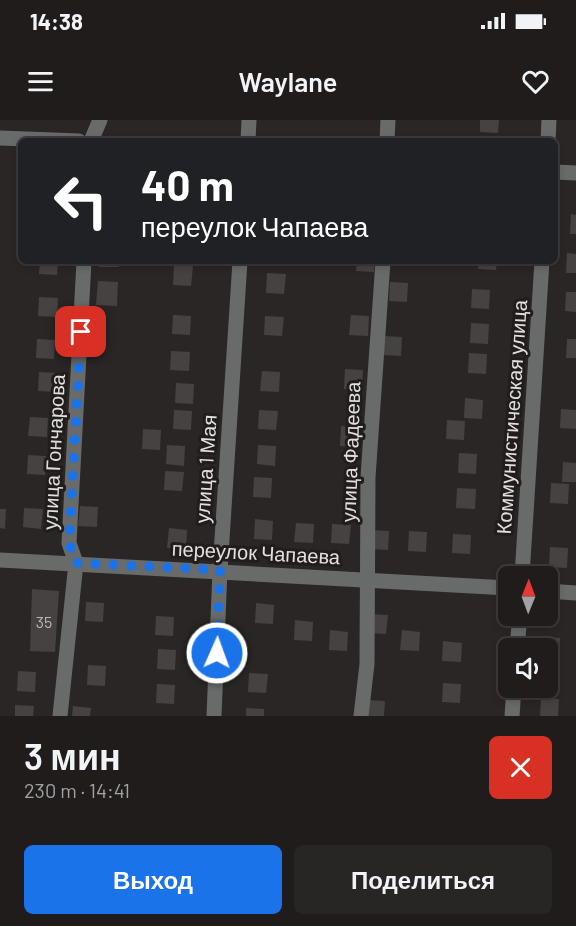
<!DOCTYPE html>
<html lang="ru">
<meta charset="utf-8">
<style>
body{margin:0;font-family:Barlow,sans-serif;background:#282525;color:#f1f3f6;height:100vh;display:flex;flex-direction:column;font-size:22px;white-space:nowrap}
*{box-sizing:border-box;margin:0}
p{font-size:20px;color:#a2a1a3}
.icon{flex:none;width:33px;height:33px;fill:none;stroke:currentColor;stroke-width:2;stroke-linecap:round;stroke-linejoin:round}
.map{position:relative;height:596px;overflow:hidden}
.drawer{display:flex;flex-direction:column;background:#201c1c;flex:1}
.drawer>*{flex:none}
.guide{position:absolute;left:18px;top:18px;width:540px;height:126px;border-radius:9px;box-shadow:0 3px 9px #0003,0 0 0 2px #3d3a3b;background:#202124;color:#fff;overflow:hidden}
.needle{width:39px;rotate:1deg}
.fabs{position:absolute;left:498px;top:446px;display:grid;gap:12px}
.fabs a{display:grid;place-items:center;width:60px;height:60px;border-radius:9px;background:#201c1c;box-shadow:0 3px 9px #0003,0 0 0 2px #3d3a3b;font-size:30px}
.pin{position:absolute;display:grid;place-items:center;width:51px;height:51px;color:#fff;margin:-26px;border-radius:12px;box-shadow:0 3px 9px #0006}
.me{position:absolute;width:66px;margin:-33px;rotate:2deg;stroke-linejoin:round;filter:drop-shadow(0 0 4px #0008)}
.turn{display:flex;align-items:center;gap:21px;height:126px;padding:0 24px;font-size:27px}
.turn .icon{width:78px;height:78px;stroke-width:2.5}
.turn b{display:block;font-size:42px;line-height:51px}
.round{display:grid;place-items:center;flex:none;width:63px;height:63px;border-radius:9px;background:#282525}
.summary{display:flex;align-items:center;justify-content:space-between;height:102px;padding:0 24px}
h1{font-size:36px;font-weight:600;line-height:45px}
.cta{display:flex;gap:12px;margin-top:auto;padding:12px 24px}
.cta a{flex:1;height:69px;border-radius:9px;background:#1a73e8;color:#fff;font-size:24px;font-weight:600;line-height:69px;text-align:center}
.cta a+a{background:#282525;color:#f1f3f6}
.status{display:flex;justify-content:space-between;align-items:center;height:42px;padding:0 30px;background:#201c1c;direction:ltr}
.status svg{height:16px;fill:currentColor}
header{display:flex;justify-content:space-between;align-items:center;height:78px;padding:0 24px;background:#201c1c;font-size:27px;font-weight:600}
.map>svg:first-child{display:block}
.building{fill:#464241}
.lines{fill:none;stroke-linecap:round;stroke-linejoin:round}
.minor{stroke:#696b6b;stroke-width:15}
.route{stroke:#1a73e8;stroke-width:10;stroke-dasharray:0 18}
.labels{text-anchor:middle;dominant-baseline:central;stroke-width:6;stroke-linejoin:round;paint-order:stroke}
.number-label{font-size:16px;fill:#bbb8b8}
.street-label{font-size:20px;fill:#e2e0df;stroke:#211d1c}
</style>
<div class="status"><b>14:38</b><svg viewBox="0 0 49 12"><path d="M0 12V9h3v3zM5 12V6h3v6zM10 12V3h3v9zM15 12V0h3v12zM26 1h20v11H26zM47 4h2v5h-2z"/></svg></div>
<header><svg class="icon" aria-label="menu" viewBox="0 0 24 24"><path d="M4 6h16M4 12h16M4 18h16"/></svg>Waylane<svg class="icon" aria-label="heart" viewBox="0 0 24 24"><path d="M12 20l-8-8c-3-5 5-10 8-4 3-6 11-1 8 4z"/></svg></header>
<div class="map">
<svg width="576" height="596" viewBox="0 0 576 596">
<rect width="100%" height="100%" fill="#2a2626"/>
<g class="building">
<path d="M480,0H499L498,13L480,12Z"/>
<path d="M571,94L576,95V114H570Z"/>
<path d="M567,133L576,134V153H566Z"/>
<path d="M40,141H58L57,155L39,154Z"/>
<rect x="99" y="141" width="20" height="6"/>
<path d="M357,141H375L374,152L356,151Z"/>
<path d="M479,141H497L496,150L478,149Z"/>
<path d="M174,145L193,146L191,166L173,165Z"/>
<path d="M267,153L286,154L284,174L266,173Z"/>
<path d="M98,161L118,162L117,186L96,185Z"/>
<path d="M390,162L408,163L407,182L389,181Z"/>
<path d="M472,169L490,170L489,189L471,188Z"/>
<path d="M566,172H576V192L565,191Z"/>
<path d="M39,177L58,178L57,197L38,196Z"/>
<path d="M173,195L191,196L190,215L172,214Z"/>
<path d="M351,195L369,196L368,216L349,215Z"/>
<path d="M265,196L284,197L282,216L264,215Z"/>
<path d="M471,203L489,204L488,224L470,223Z"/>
<path d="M384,216L402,217L401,236L383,235Z"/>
<path d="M37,219L55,220L54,239L36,238Z"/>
<path d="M567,219H576V238H566Z"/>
<path d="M171,231L190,232L189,251L170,250Z"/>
<path d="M469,233L487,234L486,254L468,253Z"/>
<path d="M345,249L363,250L362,270L344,269Z"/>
<path d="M262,251L280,252L279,272L260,271Z"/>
<path d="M39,252L58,253L56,272L38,271Z"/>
<path d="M176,263L194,264L193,284L175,283Z"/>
<path d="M465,278L483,280L482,299L464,298Z"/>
<path d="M561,289L576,290V309L560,308Z"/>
<path d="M174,290L192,291L191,310L173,309Z"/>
<path d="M259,290L278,291L276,310L258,309Z"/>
<path d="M30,297L48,298L47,317L28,316Z"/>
<path d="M447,300L465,301L464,320L446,319Z"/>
<path d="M341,306L360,308L358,327L340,326Z"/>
<path d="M143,309L161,310L160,330L142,329Z"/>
<path d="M167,325L185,326L184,346L166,344Z"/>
<path d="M258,325L276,326L275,346L257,344Z"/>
<path d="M459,333L477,334L476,354L458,353Z"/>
<path d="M28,335L46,336L45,355L27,354Z"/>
<path d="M563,342L576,343V362H562Z"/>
<path d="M165,351L184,352L182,371L164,370Z"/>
<path d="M254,357L272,358L271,378L253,377Z"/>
<path d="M551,363L569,364L568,384L550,383Z"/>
<path d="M457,368L476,369L475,389L456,388Z"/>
<path d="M80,386L98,387L97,407L78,406Z"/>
<path d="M24,388L43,389L41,409L23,407Z"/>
<path d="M0,389H6L5,409L0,408Z"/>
<path d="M255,399L273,401L272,420L254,419Z"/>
<path d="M296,403L314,404L313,423L294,422Z"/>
<path d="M332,404L351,405L349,424L331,423Z"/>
<path d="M169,408L187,410L186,429L167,428Z"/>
<path d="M371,410L389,411L388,430L370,429Z"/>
<path d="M409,411L427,412L426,432L408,431Z"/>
<path d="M453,414L471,415L470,434L452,433Z"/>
<path d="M550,427L568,428L567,448L549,447Z"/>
<path d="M32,469L59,471L55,532L30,531Z"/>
<path d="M86,482L104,483L103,502L85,501Z"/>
<path d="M256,483L274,485L273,504L255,503Z"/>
<path d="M369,494L388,495L386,514L368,513Z"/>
<path d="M156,496L174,497L173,516L155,515Z"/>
<path d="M295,500L313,502L312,521L294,520Z"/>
<path d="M330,510L348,512L347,531L329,530Z"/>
<path d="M402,510L420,512L419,531L400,530Z"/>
<path d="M542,517L560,518L559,537L548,536V528H542Z"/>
<path d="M443,521L462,523L461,542L442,541Z"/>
<path d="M158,529L176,530L175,550L157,549Z"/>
<path d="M88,545L106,546L105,566L87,565Z"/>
<path d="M18,551L36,552L35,572L17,571Z"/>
<path d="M249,553L268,554L266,573L248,572Z"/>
<path d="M443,563L461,564L460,583L442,582Z"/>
<path d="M157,564L175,565L174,584L156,583Z"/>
<path d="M541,578L559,579L558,596H540Z"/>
<path d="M366,580L385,581L384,596H365Z"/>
<path d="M15,585L34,586L33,596H15Z"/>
<path d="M73,586L91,588L90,596H72Z"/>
<path d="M246,588L264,589V596H246Z"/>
</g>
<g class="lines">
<g class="minor">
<path d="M0,18L79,21"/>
<path d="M91,21L100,0"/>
<path d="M248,21L249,0"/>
<path d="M387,21L388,0"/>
<path d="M548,21L549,0"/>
<path d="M555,52L576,53"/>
<path d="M0,440L508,468"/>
<path d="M522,456L542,141"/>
<path d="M548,471L576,473"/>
<path d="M517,528L520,495"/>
<path d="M60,596L76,443L69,423L84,141"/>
<path d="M214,596L220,450L240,141"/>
<path d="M361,596L367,544L368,357L383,141"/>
<path d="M512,596L514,567"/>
</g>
</g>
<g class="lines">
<path class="route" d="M81,212L69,423L76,443L220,450L217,533"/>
</g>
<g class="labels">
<g class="number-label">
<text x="44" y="501">35</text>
</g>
<g class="street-label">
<text transform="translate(511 297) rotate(-86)">Коммунистическая улица</text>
<text transform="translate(53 332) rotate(-87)">улица Гончарова</text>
<text transform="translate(350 332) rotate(-88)">улица Фадеева</text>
<text transform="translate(205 349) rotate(-86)">улица 1 Мая</text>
<text transform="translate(256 432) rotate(3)">переулок Чапаева</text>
</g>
</g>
</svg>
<div class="fabs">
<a><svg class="needle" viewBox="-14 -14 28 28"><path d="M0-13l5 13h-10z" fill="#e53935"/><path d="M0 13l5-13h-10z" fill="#a2a1a3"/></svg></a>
<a><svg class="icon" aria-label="sound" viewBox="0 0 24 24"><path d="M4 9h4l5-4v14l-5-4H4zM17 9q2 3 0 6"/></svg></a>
</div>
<div class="pin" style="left:81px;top:212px;background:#d93025"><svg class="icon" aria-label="arrive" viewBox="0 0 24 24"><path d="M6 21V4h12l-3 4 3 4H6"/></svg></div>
<svg class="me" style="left:217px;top:533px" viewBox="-20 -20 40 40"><circle r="17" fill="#1a73e8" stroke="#fff" stroke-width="3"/><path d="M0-11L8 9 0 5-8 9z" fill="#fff"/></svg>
<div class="guide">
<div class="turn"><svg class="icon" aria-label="left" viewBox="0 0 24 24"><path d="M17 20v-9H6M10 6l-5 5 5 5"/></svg><div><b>40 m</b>переулок Чапаева</div></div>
</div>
</div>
<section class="drawer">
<div class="summary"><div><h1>3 мин</h1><p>230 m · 14:41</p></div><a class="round" style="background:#d93025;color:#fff"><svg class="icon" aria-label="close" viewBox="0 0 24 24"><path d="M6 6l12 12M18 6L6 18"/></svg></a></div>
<div class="cta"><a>Выход</a><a>Поделиться</a></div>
</section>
